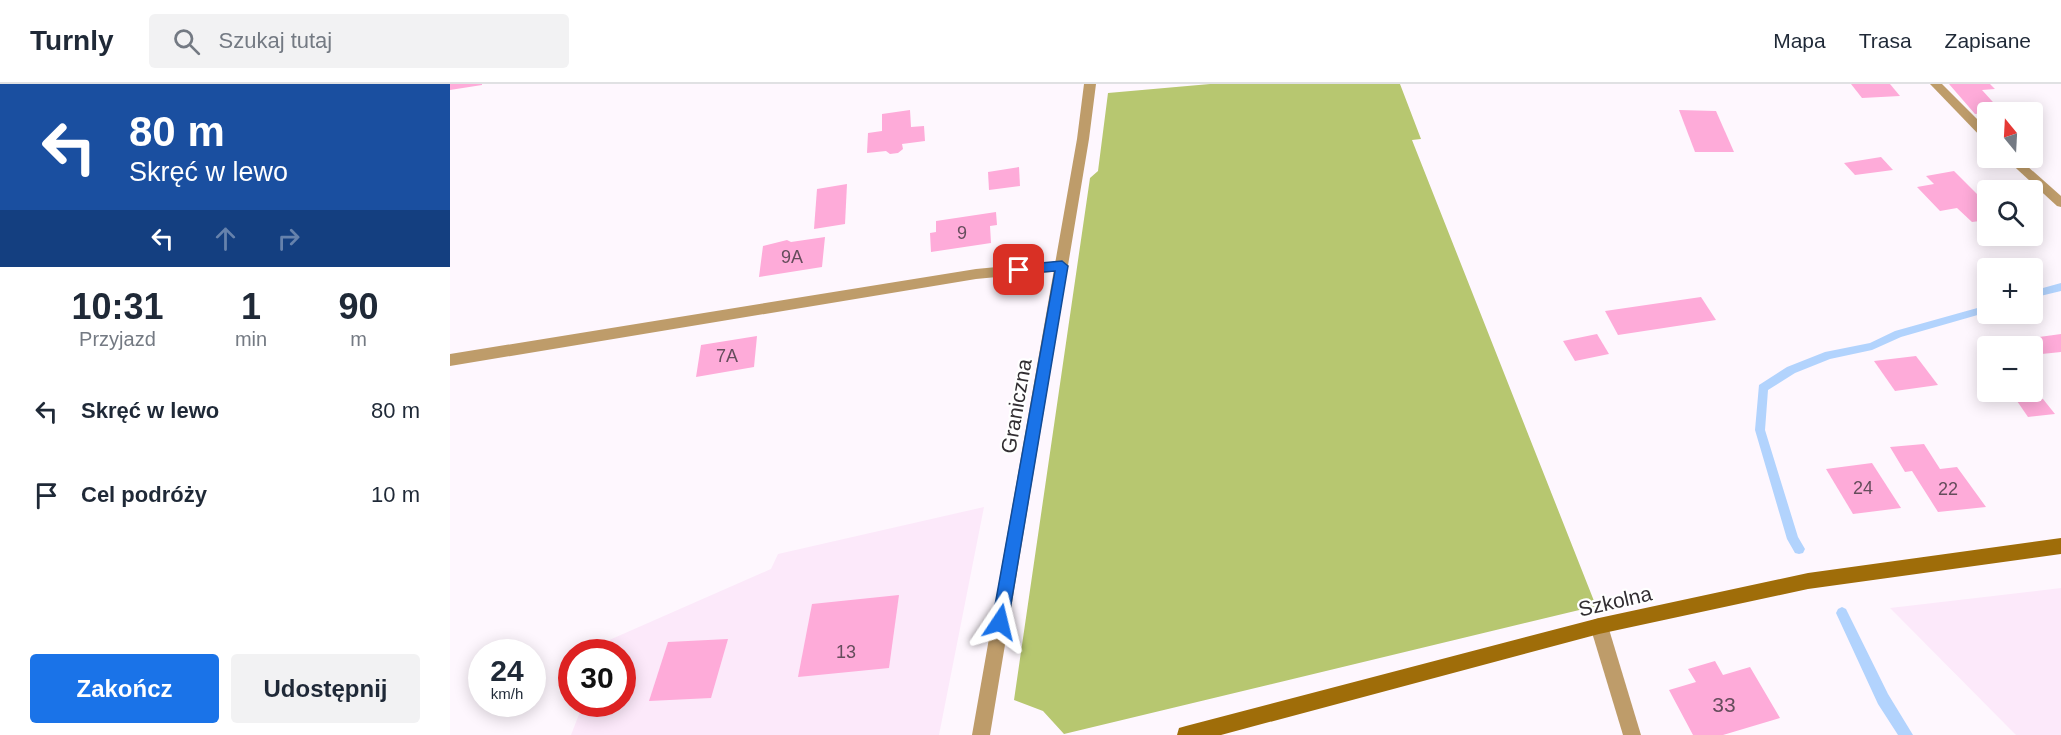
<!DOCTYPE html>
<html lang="pl">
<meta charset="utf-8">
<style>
body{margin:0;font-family:Arial,sans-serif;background:#f2f2f3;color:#1f2937;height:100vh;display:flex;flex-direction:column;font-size:22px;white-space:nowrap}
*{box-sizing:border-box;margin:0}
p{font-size:20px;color:#747a83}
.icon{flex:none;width:33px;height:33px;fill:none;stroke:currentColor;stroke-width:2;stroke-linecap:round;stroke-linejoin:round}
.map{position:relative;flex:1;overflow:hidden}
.side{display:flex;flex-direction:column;background:#fff;width:450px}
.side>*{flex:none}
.top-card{background:#1a4fa0;color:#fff;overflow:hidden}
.needle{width:39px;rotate:342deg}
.controls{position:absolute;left:1527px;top:18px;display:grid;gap:12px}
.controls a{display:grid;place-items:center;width:66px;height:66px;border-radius:6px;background:#fff;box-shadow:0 3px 15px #0003;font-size:30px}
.speed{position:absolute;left:18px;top:555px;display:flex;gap:12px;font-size:30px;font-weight:700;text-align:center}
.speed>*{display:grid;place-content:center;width:78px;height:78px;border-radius:50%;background:#fff;box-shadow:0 3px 15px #0003;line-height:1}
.speed small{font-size:15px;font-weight:400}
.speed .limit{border:9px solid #d22;background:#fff;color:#111}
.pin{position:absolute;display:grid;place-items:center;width:51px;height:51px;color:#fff;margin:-26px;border-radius:12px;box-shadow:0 3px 9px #0006}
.me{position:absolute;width:66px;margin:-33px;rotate:10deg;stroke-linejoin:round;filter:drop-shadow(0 0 4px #0008)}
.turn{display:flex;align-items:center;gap:21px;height:126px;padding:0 30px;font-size:27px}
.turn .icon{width:78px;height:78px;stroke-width:2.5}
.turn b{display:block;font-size:42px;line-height:51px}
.lanes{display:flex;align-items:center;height:57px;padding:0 30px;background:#0003;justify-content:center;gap:30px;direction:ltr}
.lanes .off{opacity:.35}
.eta{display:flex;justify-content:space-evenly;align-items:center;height:102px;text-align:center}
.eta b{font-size:36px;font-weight:800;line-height:42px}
.cta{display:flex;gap:12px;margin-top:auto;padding:12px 30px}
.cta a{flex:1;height:69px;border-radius:6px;background:#1a73e8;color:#fff;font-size:24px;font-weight:800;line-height:69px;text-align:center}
.cta a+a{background:#f2f2f3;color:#1f2937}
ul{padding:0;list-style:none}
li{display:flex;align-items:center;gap:18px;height:84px;padding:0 30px}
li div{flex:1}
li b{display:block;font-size:22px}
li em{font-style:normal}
header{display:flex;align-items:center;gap:36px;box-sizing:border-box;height:84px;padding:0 30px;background:#fff;border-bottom:2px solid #e0e1e3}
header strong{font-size:28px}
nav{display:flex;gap:33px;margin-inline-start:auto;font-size:21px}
.search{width:420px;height:54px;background:#f2f2f3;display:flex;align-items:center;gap:15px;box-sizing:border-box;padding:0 21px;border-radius:6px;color:#747a83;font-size:22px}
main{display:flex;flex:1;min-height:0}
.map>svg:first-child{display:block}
.built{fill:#fce9fa}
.forest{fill:#b7c770}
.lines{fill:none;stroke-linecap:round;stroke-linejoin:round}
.stream{fill:#b2d3fd;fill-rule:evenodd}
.building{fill:#feabd9}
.lane{fill:#be9c6a;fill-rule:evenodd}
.street{fill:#be9c6a;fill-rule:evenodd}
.secondary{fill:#9f6d09;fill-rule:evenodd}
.route{fill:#1a73e8;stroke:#114b97;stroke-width:1.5}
.labels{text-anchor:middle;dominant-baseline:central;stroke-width:4.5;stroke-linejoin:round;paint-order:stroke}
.number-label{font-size:18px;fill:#654d5c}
.street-label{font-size:21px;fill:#322e32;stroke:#fff}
.near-number-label{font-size:21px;fill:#654d5c}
</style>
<header>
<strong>Turnly</strong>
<div class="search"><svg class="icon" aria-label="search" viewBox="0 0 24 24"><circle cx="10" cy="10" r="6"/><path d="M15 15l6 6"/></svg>Szukaj tutaj</div>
<nav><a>Mapa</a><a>Trasa</a><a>Zapisane</a></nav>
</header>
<main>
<section class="side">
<div class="top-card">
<div class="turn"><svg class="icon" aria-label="left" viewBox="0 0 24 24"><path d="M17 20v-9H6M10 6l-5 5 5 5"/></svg><div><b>80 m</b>Skręć w lewo</div></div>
<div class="lanes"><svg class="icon" aria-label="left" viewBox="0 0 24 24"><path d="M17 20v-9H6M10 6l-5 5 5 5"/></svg><svg class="icon off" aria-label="ahead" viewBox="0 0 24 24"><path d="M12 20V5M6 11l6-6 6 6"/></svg><svg class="icon off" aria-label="right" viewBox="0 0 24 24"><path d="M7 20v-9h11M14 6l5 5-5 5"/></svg></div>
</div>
<div class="eta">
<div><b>10:31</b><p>Przyjazd</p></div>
<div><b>1</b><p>min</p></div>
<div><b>90</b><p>m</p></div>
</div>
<ul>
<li><svg class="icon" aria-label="left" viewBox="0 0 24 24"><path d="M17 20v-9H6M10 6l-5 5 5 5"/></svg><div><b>Skręć w lewo</b></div><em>80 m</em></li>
<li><svg class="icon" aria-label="arrive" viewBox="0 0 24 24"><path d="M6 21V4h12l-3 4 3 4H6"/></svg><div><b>Cel podróży</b></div><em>10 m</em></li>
</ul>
<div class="cta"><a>Zakończ</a><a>Udostępnij</a></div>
</section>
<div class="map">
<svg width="1611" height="651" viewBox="0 0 1611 651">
<rect width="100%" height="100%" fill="#fef7fe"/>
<g class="built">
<path d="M534,423L489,651H121L133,620H172V568H153L157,557L321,485L328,470Z"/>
<path d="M1611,504V651H1566L1440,524Z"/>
</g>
<path class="forest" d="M760,0H950L971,55L962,56L1146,522L614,650L593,627L564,616L640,94L648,87L658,9Z"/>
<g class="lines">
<g class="stream">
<path d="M1611,199V207L1582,214V207Z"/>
<path d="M1538,221V228L1451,253L1422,266L1380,275L1345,289L1318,306L1315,346L1348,453L1355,465L1353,469L1349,470L1345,469L1337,455L1305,346L1309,301L1337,283L1375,268L1420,259L1445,247Z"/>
<path d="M1392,523L1396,525L1438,610L1463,651H1448L1428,620L1386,529L1388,525Z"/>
</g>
</g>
<g class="building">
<path d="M0,0H32V1L0,6Z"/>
<path d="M1401,0H1440L1450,12L1412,14Z"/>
<path d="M1499,0H1540L1545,5L1532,6L1552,28L1525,30Z"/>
<path d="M460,26L461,43L474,42L475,57L452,60L453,65L448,69L440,70L436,67L417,69L418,49L432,47V30Z"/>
<path d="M1229,26L1266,27L1284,68H1245Z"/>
<path d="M1431,73L1443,86L1405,91L1394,79Z"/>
<path d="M569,83L570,102L539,106L538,88Z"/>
<path d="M1504,87L1528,111L1533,110L1538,114V136L1522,138L1507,124L1490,127L1467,103L1484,100L1476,92Z"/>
<path d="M397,100L395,140L364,145L367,105Z"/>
<path d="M546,128L547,141L540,142L541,159L481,168L480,149L486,148V137Z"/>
<path d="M375,153L372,183L309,193L313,162L337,156L341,158Z"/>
<path d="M1251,213L1266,236L1168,251L1155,227Z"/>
<path d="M1147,250L1159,270L1125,277L1113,257Z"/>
<path d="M1611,250V268L1582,271V262H1573L1567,256Z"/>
<path d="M307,252L304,283L246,293L251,261Z"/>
<path d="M1466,272L1488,301L1445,307L1424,277Z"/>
<path d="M1593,315L1605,330L1578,333L1567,317Z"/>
<path d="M1474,360L1490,385L1507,383L1536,423L1488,428L1462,387L1455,388L1440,363Z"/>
<path d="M1422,379L1451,424L1403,430L1376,385Z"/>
<path d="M449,511L439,584L348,593L362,520Z"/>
<path d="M278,555L261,614L199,617L218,558Z"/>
<path d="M1265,577L1273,591L1300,583L1330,634L1273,651H1243L1219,606L1246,598L1238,585Z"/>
</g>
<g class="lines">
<g class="lane">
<path d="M612,177L619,182L612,187L526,195L0,282V270L526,185Z"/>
<path d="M1149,534L1155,536L1158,542L1191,651H1173L1140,542L1143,536Z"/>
</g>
<g class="street">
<path d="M634,0H646L639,55L540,651H522L627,55Z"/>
<path d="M1480,0H1492L1538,46V57L1534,56Z"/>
<path d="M1555,74H1568L1611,112V123L1607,122Z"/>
</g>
<path class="secondary" d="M1611,454V470L1358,505L1149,550L771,651H727L729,644L736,642L1149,534L1358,489Z"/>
</g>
<path class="route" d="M612,177L618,182L558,538L556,543L550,546L544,543L542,538L605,187L569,190L563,186L569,181Z"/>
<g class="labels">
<g class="number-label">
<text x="512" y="149">9</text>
<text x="342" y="173">9A</text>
<text x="277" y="272">7A</text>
<text x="1413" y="404">24</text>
<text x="1498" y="405">22</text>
<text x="396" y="568">13</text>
</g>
<g class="street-label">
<text transform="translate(566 322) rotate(-80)">Graniczna</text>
<text transform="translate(1165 517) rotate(-13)">Szkolna</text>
</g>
<g class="near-number-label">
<text x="1274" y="620">33</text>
</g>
</g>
</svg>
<div class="controls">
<a><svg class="needle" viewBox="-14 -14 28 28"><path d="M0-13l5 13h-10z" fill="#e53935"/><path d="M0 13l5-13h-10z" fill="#747a83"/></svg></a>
<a><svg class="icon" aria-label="search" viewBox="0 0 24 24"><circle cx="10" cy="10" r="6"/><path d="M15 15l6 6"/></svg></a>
<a>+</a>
<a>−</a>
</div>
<div class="speed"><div>24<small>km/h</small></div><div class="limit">30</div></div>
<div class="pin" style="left:569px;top:186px;background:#d93025"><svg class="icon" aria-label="arrive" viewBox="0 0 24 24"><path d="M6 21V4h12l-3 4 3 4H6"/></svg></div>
<svg class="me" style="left:550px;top:538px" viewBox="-20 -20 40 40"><path d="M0-17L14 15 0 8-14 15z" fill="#1a73e8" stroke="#fff" stroke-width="4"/></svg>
</div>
</main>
